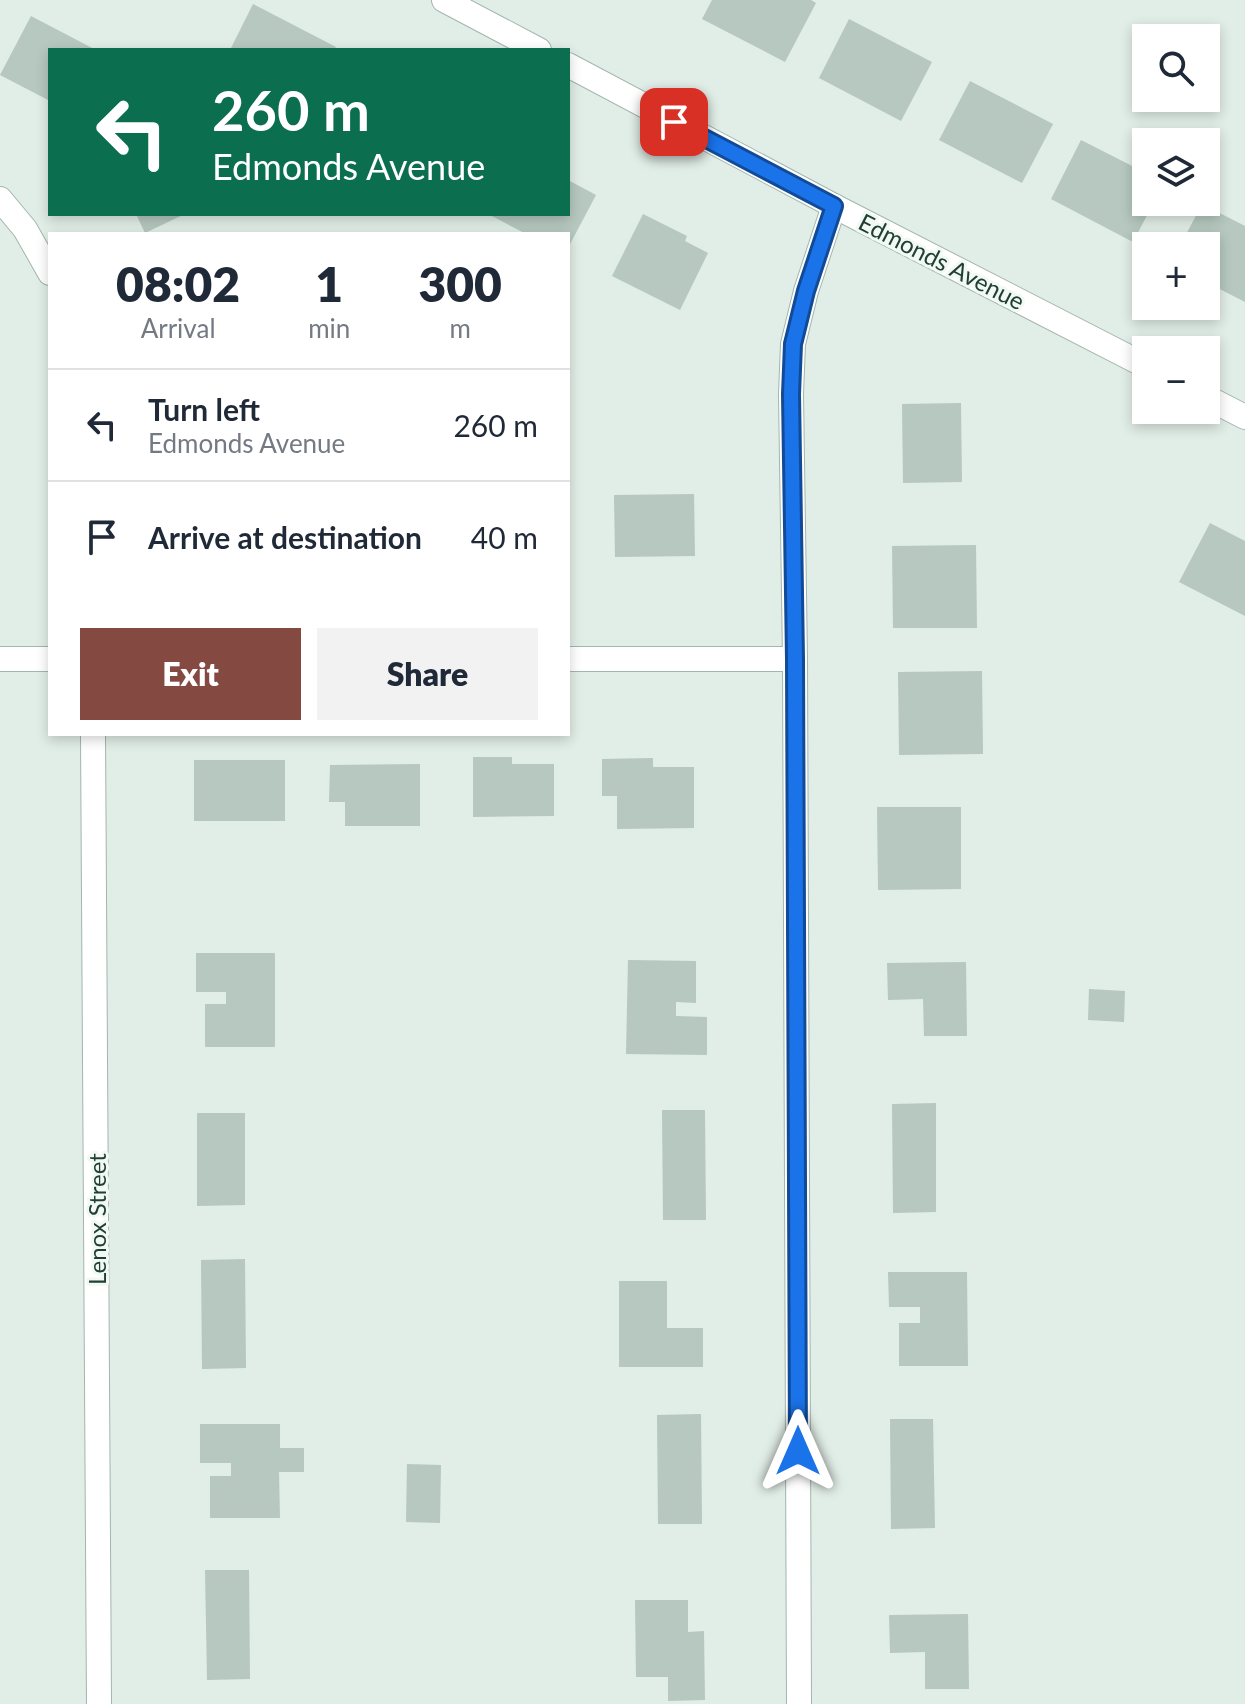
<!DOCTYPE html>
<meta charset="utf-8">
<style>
body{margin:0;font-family:Lato,sans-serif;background:#f2f2f3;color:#1f2937;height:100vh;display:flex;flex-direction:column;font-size:30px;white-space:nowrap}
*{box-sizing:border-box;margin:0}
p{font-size:26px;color:#747a83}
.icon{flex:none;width:44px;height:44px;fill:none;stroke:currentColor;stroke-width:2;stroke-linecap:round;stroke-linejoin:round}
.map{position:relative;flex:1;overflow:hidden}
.panel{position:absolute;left:48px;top:232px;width:522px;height:504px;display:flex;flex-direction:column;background:#fff;border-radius:0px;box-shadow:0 4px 12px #0003}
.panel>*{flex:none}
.top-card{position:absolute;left:48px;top:48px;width:522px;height:168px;border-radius:0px;box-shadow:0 4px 12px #0003;background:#0b6e4f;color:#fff;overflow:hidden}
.fabs{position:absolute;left:1132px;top:24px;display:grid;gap:16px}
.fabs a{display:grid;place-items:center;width:88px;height:88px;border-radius:0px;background:#fff;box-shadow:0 4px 12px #0003;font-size:40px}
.pin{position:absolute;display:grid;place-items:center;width:68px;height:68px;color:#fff;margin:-34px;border-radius:16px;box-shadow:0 4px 12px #0006}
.me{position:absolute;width:88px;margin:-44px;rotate:0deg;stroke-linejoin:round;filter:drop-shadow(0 0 6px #0008)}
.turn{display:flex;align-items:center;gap:28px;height:168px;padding:0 32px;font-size:36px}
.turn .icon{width:104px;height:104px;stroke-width:2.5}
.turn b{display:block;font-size:56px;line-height:68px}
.eta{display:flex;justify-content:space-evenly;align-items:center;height:136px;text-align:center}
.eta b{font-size:48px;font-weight:800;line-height:56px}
.cta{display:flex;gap:16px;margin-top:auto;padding:16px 32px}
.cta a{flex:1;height:92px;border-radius:0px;background:#844941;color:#fff;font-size:32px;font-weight:800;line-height:92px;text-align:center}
.cta a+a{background:#f2f2f3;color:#1f2937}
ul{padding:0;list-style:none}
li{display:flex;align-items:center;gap:24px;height:112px;padding:0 32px;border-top:2px solid #e0e1e3}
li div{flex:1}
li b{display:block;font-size:30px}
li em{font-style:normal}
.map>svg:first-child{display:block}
.building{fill:#b6c8c0}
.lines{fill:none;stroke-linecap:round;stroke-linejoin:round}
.minor-casing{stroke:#a3b6ae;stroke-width:26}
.minor{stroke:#fff;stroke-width:24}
.route-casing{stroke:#114b97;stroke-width:20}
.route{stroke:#1a73e8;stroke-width:14}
.labels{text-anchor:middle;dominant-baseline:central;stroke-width:6;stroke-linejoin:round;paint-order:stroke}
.street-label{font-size:24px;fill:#204036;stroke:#f2f9f5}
</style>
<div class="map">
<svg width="1245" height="1704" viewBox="0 0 1245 1704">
<rect width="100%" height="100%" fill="#e1ede7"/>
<g class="building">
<path d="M712,0H811L816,3L785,62L702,19Z"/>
<path d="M253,4L336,47L334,50H230Z"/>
<path d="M31,16L96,50H50V101L0,75Z"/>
<path d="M849,19L932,62L901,121L819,78Z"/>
<path d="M970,81L1053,124L1022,183L939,140Z"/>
<path d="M1081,140L1146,173V202H1154L1133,242L1051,199Z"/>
<path d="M568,180L596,195L568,248V234H526L488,214H568Z"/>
<path d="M1202,204L1245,226V302L1206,282V246H1180Z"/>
<path d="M136,214H185L145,233Z"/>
<path d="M643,214L687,236L685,241L708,253L680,310L612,276Z"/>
<path d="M961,403L962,482L903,483L902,404Z"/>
<path d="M694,494L695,556L615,557L614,495Z"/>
<path d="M1210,523L1245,541V616L1179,582Z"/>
<path d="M976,545L977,628H893L892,546Z"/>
<path d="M982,671L983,754L899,755L898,672Z"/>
<path d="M473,757H512V764H554V816L473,817Z"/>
<path d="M653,758V767H694V828L617,829V796H602V759Z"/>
<rect x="194" y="760" width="91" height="61"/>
<path d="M420,764V826H345V802H329L330,765Z"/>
<path d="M877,807H961V889L878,890Z"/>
<path d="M196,953H275V1047H205V1004H226V992H196Z"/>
<path d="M628,960L696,961V1003L676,1002V1016L707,1017V1055L626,1054Z"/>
<path d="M966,962L967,1036H924L923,999L888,1000L887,963Z"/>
<path d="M1089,989L1125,991L1124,1022L1088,1020Z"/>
<path d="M936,1103V1212L893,1213L892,1104Z"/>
<path d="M662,1110H705L706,1220H663Z"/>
<path d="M197,1113H245V1205L197,1206Z"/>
<path d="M245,1259L246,1368L202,1369L201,1260Z"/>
<path d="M888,1272H967L968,1366H899V1323H920V1307H889Z"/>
<path d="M619,1281H667V1328H703V1367H619Z"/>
<path d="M701,1414L702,1524H658L657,1415Z"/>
<path d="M890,1419H933L935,1528L891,1529Z"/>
<path d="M200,1424H280V1448H304V1472H279L280,1518H210V1476H231V1463H200Z"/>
<path d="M407,1464L441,1465L440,1523L406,1522Z"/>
<path d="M205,1570H249L250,1679L207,1680Z"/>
<path d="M635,1600H688V1632L704,1631L705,1700L668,1701V1677H636Z"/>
<path d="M968,1614L969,1689H925V1652L890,1653L889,1615Z"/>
</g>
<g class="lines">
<defs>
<g id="minor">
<path d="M444,0L539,50"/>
<path d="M568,65L834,206L1146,366"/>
<path d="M0,199L25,229L50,273"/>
<path d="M1206,397L1245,417"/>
<path d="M0,659H50"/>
<path d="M568,659H795"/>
<path d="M93,734L99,1704"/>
<path d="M799,1704L795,659L791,394L793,344L806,291L834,206"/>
</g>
</defs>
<use href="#minor" class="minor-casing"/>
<use href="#minor" class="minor"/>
</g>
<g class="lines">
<defs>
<path id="route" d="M674,122L834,206L806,291L793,344L791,394L795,659L798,1451"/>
</defs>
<use href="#route" class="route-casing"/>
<use href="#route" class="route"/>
</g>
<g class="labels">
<g class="street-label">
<text transform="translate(942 261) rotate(27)">Edmonds Avenue</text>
<text transform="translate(96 1219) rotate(-90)">Lenox Street</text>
</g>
</g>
</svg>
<div class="fabs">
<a><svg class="icon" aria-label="search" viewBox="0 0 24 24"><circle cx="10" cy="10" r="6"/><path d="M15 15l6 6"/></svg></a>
<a><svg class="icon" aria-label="layers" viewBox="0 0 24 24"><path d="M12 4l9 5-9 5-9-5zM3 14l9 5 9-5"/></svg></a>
<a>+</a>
<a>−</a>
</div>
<div class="pin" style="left:674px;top:122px;background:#d93025"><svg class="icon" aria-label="arrive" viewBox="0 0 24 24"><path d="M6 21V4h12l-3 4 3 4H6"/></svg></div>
<svg class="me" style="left:798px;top:1451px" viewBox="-20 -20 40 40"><path d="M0-17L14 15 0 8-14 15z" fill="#1a73e8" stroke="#fff" stroke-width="4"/></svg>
<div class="top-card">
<div class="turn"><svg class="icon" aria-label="left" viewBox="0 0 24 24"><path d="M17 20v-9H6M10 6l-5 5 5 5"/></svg><div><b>260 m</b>Edmonds Avenue</div></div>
</div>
<section class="panel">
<div class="eta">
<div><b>08:02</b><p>Arrival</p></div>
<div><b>1</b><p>min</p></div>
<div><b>300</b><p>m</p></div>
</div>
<ul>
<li><svg class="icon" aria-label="left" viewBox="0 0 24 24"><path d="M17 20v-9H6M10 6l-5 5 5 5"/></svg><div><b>Turn left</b><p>Edmonds Avenue</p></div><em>260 m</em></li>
<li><svg class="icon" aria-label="arrive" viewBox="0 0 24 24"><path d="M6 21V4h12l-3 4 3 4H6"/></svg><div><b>Arrive at destination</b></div><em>40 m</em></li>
</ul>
<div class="cta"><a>Exit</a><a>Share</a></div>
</section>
</div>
